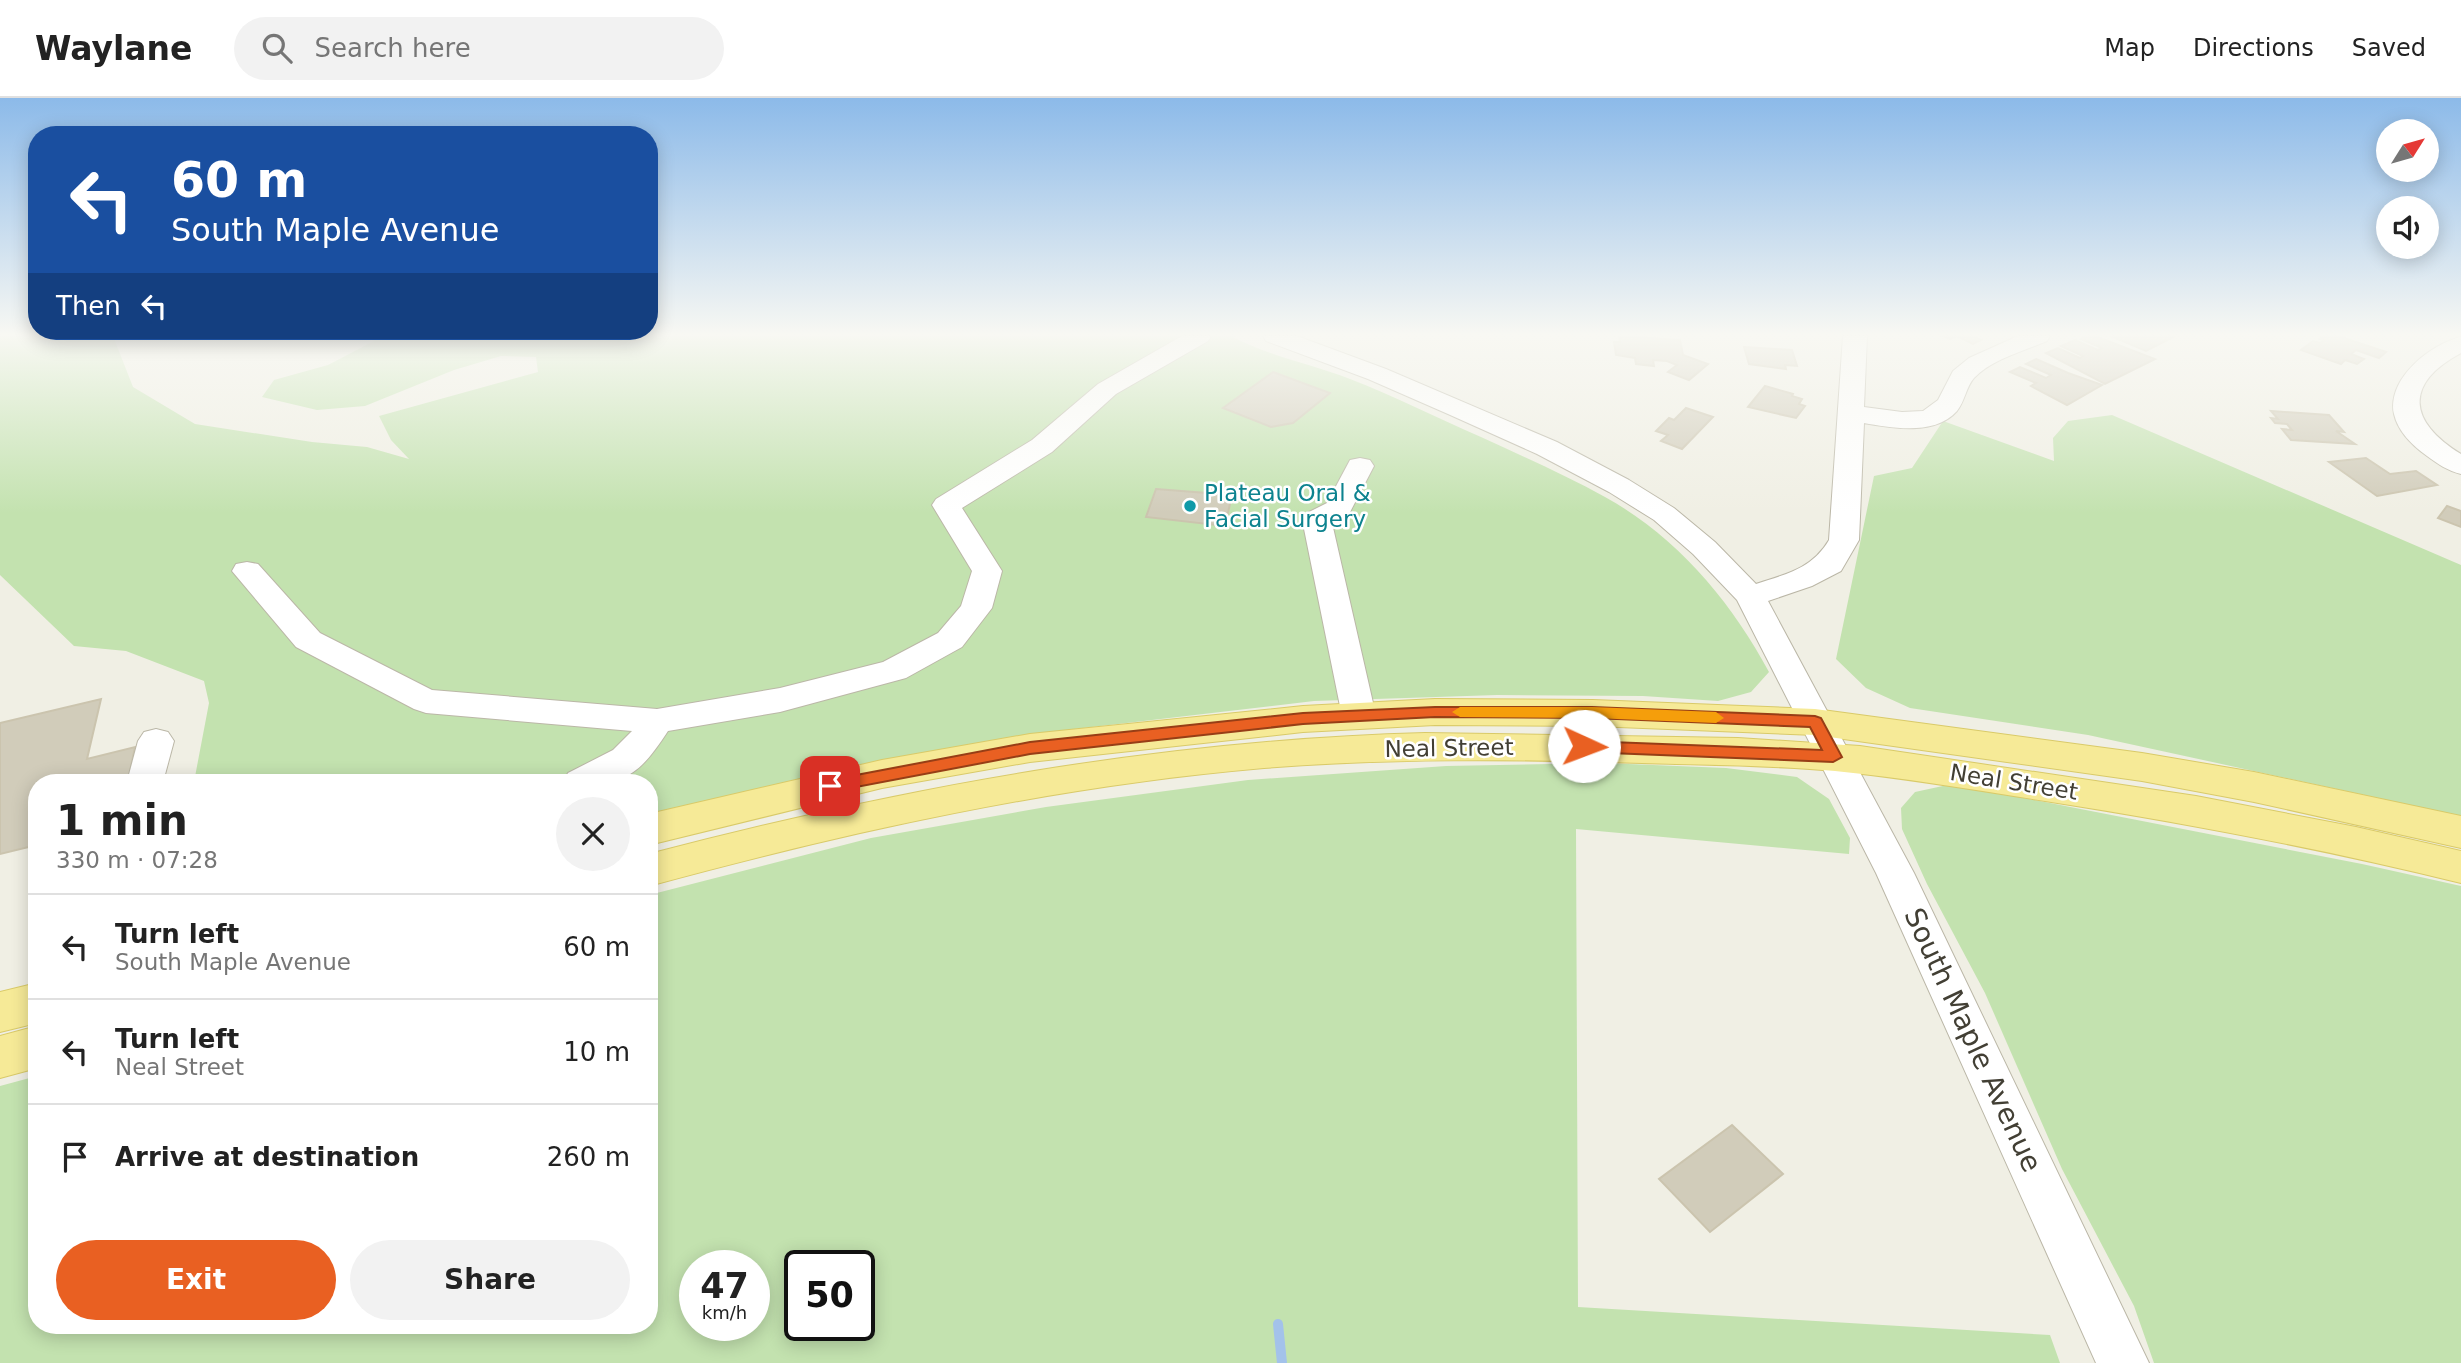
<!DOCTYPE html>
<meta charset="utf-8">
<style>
body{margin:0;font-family:"DejaVu Sans",sans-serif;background:#f2f2f2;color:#222;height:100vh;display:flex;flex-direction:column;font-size:26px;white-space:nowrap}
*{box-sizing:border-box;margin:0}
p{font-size:23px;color:#767676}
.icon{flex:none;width:38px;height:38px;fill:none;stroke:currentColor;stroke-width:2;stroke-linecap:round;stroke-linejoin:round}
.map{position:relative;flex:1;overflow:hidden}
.details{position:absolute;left:28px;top:676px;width:630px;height:560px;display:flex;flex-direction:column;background:#fff;border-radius:28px;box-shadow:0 4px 18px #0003}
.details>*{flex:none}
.hud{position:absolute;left:28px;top:28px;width:630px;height:214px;border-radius:28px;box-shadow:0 4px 18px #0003;background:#1a4fa0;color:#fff;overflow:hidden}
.needle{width:46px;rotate:53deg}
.fabs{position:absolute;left:2376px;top:21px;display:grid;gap:14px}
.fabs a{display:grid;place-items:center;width:63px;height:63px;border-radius:50%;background:#fff;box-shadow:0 4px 18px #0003;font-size:35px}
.speed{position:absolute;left:679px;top:1152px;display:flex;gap:14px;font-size:35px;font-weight:700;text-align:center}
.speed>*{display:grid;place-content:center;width:91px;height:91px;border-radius:50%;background:#fff;box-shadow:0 4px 18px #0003;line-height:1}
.speed small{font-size:18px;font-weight:400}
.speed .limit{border:4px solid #111;border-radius:10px;background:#fff;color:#111}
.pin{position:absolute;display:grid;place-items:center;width:60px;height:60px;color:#fff;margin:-30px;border-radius:14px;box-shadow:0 4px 10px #0006}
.me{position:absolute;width:77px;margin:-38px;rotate:92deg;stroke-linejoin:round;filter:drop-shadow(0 0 5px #0008)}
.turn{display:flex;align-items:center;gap:24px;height:147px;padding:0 28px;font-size:32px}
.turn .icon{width:91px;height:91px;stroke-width:2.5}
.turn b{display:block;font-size:49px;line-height:60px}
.then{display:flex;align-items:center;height:66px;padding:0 28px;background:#0003;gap:14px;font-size:26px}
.round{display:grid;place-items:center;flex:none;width:74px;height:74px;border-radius:37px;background:#f2f2f2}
.overview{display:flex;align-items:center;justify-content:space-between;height:119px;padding:0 28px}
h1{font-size:42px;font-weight:800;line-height:52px}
.button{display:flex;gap:14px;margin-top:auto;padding:14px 28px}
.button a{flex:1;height:80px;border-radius:42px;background:#e96022;color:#fff;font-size:28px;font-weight:800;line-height:80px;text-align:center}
.button a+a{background:#f2f2f2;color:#222}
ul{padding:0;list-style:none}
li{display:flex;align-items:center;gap:21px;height:105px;padding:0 28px;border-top:2px solid #e0e0e0}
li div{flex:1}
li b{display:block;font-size:26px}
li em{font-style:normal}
header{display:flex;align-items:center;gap:42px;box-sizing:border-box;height:98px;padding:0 35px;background:#fff;border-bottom:2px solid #e0e0e0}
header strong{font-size:33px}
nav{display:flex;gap:38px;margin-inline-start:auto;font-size:24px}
.search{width:490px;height:63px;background:#f2f2f2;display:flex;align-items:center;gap:18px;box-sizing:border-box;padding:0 24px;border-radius:38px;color:#767676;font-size:26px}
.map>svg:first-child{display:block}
.green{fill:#c3e2af;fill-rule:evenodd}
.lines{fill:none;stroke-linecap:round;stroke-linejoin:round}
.stream{stroke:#a3c2ea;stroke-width:10}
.building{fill:#d1ccba;stroke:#cbc4ae;stroke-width:2}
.minor-casing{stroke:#bbb7a7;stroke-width:2}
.major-casing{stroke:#d9ca69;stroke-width:2}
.minor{fill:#fff;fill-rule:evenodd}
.major{fill:#f6ea97;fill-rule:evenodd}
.route{fill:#e96022;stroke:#973e16;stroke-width:2}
.slow{fill:#f59e0b}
.culture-dot{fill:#0f9aa8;stroke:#fff;stroke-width:2.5}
.labels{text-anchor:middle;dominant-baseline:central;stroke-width:5;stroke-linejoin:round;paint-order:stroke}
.culture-label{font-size:23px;fill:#0d838f;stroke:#fff;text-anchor:start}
.street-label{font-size:23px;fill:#423f34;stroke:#fff}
.near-street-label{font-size:28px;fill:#423f34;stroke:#fff}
</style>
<header>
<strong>Waylane</strong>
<div class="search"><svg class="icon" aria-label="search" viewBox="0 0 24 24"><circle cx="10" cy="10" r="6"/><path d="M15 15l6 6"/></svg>Search here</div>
<nav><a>Map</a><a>Directions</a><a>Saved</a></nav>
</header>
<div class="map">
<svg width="2461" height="1265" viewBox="0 0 2461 1265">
<rect width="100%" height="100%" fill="#f0efe4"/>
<g class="green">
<path d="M0,238H113L133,289L195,326L312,344L367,349L409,361L391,342L379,318L538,274L536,259L501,258L454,272L365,308L317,312L262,299L274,282L328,267L374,243L370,238H1231C1268,258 1311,266 1350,281C1394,298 1437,320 1481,339C1522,358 1565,377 1605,399C1676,438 1731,503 1769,574L1751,594L1718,603L1643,598L1497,597L1314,603L1075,631L902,659L649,717V684H194L209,605L204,583L126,553L74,548L0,477Z"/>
<path d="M2112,317L2461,467V718L2088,637L1910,610L1866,590L1836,561L1874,378L1912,370L1943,323L2054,363L2053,340L2068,323Z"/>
<path d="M1604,665L1726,670L1797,679L1829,701L1850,740L1849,756L1576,731L1578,1209L2050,1237L2060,1265H0V988L37,978V1227H649V797L871,740L1046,709L1248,682L1446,668ZM754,1167V1227H695V1167ZM859,1167V1227H800V1167Z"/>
<path d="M1952,686L2362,766L2461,788V1265H2154L2134,1208L2062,1071L1985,895L1927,786L1902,731L1901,710L1915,694Z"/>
</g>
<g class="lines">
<path class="stream" d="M1278,1226L1282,1265"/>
</g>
<g class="building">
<path d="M1619,238L1680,242L1683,257L1708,266L1689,282L1668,274L1677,267L1667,263L1653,262L1654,268L1636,266L1635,260L1616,257L1614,244H1620Z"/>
<path d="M1943,238H1973L1981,242L1973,246L1957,238L1950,241Z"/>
<path d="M2086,238H2095L2155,261L2105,286L2046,255L2058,250L2080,260L2083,258L2061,248L2075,242L2098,252L2102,250L2081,241Z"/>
<path d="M2111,238H2175L2146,253Z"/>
<path d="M2323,238H2338L2386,254L2379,260L2356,252L2351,256L2364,261L2357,266L2345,262L2341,266L2301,252L2313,243L2320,245L2324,242L2320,241Z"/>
<path d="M1744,249L1792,252L1797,268L1785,267L1786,271L1749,266Z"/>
<path d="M2036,261L2068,275L2102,287L2067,307L2031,288L2036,285L2010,274L2020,269L2046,280L2051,277L2026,266Z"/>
<path d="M1273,274L1330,295L1293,325L1271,329L1223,310Z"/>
<path d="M1765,288L1793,296L1792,298L1802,301L1799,306L1805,308L1796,320L1748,309Z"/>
<path d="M1686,310L1713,319L1682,351L1661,343L1668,337L1656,333L1669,320L1674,322Z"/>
<path d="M2271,313L2329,317L2344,334L2336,333L2355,346L2291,342L2282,331L2292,332L2287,326L2275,325L2271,320L2278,321Z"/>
<path d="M2366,360L2390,376L2416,373L2437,387L2377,398L2329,364Z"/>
<path d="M1156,391L1232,397L1225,428L1146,419Z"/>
<path d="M2447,408L2461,413V429L2438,420Z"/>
<path d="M101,601L87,661L135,649L128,683L37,684V747L0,756V625Z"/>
<path d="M1732,1027L1783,1076L1710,1134L1659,1081Z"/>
</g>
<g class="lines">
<defs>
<g id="minor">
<path d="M1182,238H1211L1208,243L1116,296L1052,354L962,410L1002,473L992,510L962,549L906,580L780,614L668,633C635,684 621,687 563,684L568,675L613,652L632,633L426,615L414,611L296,549L232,473L236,466L247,464L258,466L320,535L432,592L657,611L780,590L883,564L938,535L961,508L972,473L932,407L936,401L1032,342L1098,286Z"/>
<path d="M1263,238H1297L1386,271L1557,344L1629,382L1674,410L1715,444L1756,486C1786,476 1812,471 1829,442L1843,238H1867L1864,309L1902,314L1923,313L1938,302L1953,273L1969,260L2018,238H2050L2047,243C2024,253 1992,261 1974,280C1966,289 1965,303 1957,313C1935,338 1892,330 1864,325L1859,442L1841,473L1812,488L1768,503L1914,775L2149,1265H2096L1876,775L1737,502L1693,456L1654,422L1609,394L1537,356L1448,316L1368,281L1266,243Z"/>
<path d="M2461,239V255C2403,286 2409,324 2461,356V376C2448,373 2438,366 2427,358C2413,348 2398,334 2394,316C2387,280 2431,246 2461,239Z"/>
<path d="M1360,360L1370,362L1374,368L1349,416L1332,425L1376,618L1371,626L1359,630L1347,626L1342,618L1302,421L1307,415L1327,405L1350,362Z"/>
<path d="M156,631L168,634L174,643L163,684H127L138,643L144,634Z"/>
</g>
<g id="major">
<path d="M1435,601L1593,602L1815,611L2142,655L2254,674L2461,718V750L2254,704L2142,683L1815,637L1593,628L1435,627L1303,634L1030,664L882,690L649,747V716L882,662L1030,636L1303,608Z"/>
<path d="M1425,635L1738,640L1860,648L2196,698L2356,729L2461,753V785C2324,751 2185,725 2045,703C1975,692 1906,680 1835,673C1771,667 1706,667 1642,665C1516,661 1390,660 1264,670C1056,688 851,733 649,788V756C904,689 1162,642 1425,635Z"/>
<path d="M37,885V925L0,934V894Z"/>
<path d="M37,928V970L0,980V938Z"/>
</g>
</defs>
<use href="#minor" class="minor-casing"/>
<use href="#major" class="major-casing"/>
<use href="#minor" class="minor"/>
<use href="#major" class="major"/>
</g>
<linearGradient id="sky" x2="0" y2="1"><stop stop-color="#8cbae9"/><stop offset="0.57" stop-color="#f8f8f3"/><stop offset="1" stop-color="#f8f8f3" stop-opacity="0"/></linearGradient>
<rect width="2461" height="415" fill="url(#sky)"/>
<path class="route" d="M1435,609H1592L1815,618L1821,620L1842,659L1833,664L1584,654L1576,648L1584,643L1822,652L1810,629L1592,620L1435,619L1303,626L1030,656L830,694L822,688L830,682L1030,644L1303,615Z"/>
<path class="slow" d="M1460,609H1592L1716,614L1724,620L1716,625L1592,620L1460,619L1452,614Z"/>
<circle class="culture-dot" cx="1190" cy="408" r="7"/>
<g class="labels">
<g class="culture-label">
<text x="1204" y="395">Plateau Oral &amp;<tspan x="1204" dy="26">Facial Surgery</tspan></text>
</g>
<g class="street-label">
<text transform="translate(1449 650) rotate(-1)">Neal Street</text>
<text transform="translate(2014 684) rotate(9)">Neal Street</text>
</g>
<g class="near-street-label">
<text transform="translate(1973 942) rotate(65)">South Maple Avenue</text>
</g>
</g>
</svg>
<div class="fabs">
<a><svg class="needle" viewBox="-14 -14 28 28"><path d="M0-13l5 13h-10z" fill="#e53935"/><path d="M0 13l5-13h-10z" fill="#767676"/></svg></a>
<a><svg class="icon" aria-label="sound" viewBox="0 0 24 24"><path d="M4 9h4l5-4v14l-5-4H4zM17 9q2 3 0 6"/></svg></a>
</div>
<div class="speed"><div>47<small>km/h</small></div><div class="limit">50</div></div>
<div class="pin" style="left:830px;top:688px;background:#d93025"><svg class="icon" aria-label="arrive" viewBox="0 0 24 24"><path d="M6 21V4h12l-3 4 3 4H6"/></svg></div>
<svg class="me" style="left:1584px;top:648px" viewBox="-20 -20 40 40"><circle r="19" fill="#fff"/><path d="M0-13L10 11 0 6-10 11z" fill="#e96022"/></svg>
<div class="hud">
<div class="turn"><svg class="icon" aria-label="left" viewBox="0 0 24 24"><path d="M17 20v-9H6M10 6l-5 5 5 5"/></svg><div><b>60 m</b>South Maple Avenue</div></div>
<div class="then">Then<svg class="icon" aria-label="left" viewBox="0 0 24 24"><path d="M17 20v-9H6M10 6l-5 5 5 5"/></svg></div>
</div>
<section class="details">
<div class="overview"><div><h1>1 min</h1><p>330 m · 07:28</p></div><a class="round"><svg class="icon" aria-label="close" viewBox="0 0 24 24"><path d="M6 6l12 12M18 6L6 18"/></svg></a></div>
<ul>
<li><svg class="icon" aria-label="left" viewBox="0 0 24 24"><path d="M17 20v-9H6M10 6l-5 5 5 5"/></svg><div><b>Turn left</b><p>South Maple Avenue</p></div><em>60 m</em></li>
<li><svg class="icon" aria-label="left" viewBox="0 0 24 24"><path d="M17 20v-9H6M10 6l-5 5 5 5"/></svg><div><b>Turn left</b><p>Neal Street</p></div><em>10 m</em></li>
<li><svg class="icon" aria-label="arrive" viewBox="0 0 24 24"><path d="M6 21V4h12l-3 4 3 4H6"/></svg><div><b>Arrive at destination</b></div><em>260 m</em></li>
</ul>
<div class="button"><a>Exit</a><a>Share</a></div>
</section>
</div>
